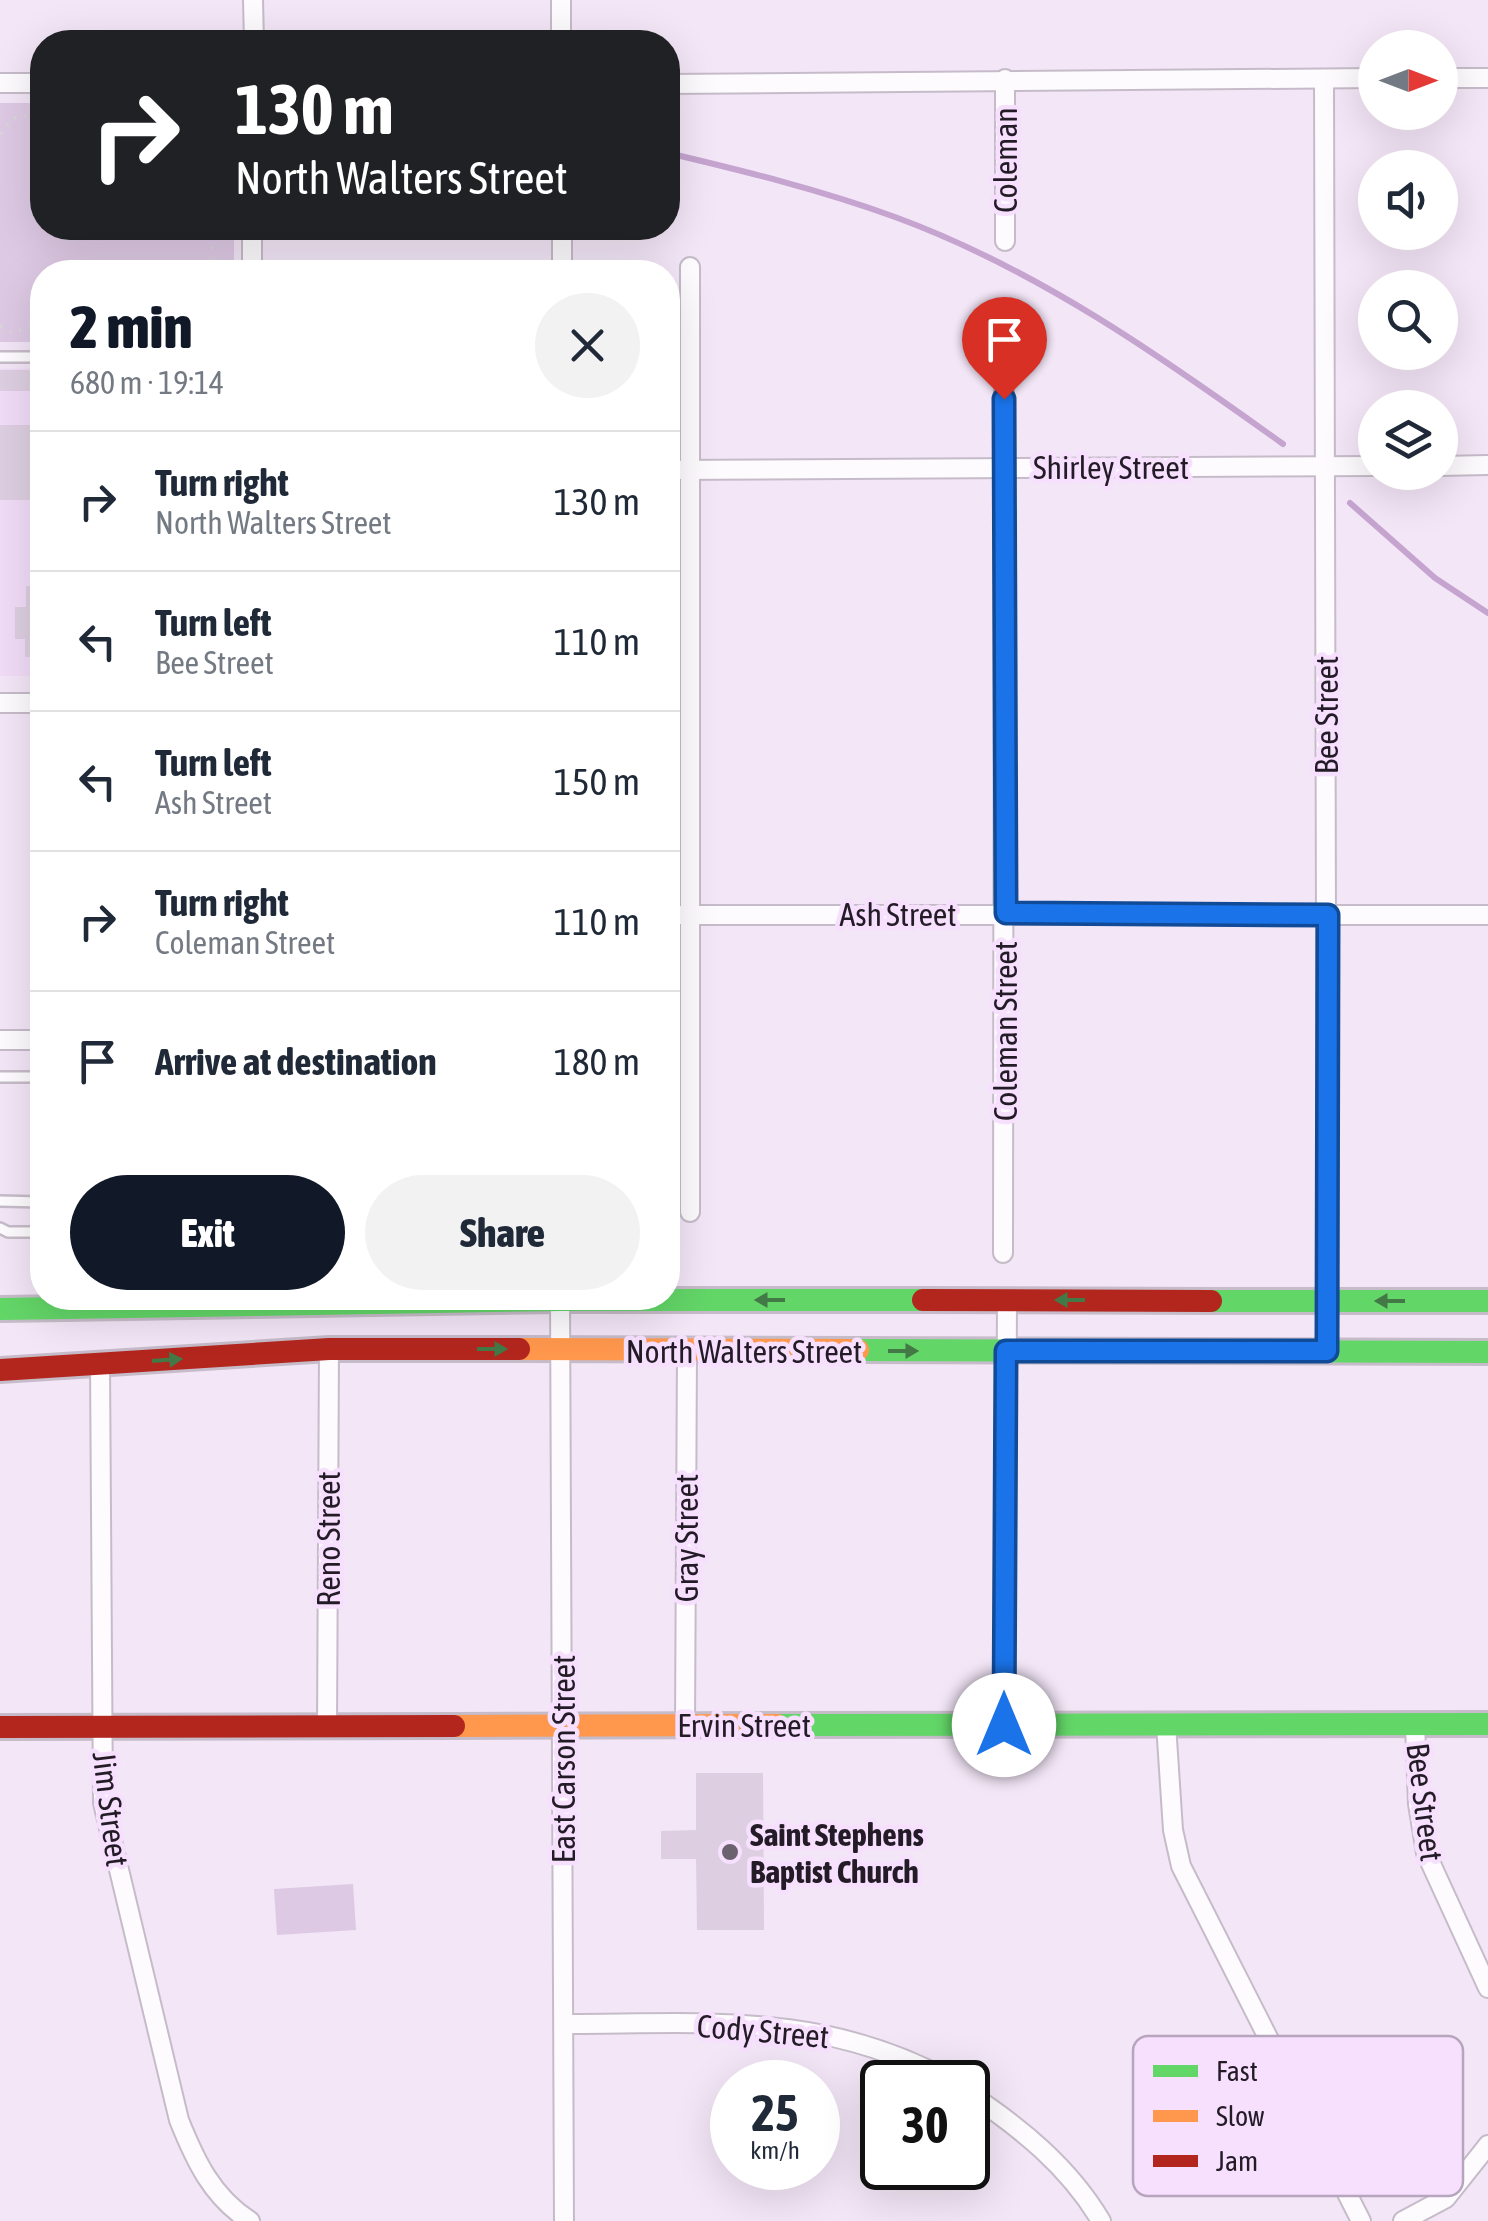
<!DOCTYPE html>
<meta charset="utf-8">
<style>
body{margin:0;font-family:"Asap Condensed",sans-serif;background:#f2f2f3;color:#1f2937;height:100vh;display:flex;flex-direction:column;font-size:38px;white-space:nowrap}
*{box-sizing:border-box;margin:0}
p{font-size:32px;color:#747a83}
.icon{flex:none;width:55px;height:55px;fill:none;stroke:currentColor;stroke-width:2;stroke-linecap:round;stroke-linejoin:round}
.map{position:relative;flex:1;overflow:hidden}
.sheet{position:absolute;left:30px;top:260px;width:650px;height:1050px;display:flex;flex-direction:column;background:#fff;border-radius:40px;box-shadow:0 10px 40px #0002}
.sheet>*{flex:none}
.banner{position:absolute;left:30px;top:30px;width:650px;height:210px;border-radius:40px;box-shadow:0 10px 40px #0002;background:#202124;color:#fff;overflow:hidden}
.needle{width:65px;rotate:90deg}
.buttons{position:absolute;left:1358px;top:30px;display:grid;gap:20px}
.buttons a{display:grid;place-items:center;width:100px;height:100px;border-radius:50%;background:#fff;box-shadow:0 10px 40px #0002;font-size:50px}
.speed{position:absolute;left:710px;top:2060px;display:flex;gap:20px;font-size:50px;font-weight:700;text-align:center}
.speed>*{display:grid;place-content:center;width:130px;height:130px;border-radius:50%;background:#fff;box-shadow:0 10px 40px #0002;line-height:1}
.speed small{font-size:25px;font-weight:400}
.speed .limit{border:5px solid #111;border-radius:15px;background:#fff;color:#111}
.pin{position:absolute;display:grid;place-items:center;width:85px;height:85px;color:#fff;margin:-102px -42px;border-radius:50% 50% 50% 0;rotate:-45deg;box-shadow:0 0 10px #0007}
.pin .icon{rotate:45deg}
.me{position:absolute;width:110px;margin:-55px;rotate:0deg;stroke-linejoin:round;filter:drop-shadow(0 0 8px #0008)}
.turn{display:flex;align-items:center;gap:35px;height:210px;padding:0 40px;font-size:45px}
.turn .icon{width:130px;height:130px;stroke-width:2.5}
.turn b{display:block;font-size:70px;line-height:85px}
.round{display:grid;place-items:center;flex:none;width:105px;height:105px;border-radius:52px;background:#f2f2f3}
.summary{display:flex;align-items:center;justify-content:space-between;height:170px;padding:0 40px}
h1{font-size:60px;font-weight:800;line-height:75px;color:#111827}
.button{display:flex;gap:20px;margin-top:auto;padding:20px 40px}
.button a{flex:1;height:115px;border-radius:60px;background:#111827;color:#fff;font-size:40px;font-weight:800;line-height:115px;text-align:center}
.button a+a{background:#f2f2f3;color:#1f2937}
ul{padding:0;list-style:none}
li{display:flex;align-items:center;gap:30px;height:140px;padding:0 40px;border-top:2px solid #e0e1e3}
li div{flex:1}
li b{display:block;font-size:38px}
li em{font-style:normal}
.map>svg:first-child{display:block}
.built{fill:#f1dcf8}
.green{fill:#dec9e4}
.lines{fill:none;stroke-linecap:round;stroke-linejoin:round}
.stream{stroke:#c5a4cf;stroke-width:6}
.building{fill:#ddcfe1}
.lane-casing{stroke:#c6bcc9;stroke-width:14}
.street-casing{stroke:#c6bcc9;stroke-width:22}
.fast-casing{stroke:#c6bcc9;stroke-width:28}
.slow-casing{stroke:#c6bcc9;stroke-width:28}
.jam-casing{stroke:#c6bcc9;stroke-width:28}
.path{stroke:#d9d5d9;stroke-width:4;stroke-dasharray:2.5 8;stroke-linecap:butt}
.lane{stroke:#fdfbfe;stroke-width:9}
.street{stroke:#fdfbfe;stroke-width:18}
.fast{stroke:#63d668;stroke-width:22}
.slow{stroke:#ff974d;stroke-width:22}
.jam{stroke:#b3261e;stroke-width:22}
.oneway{fill:#437847}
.route-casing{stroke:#114b97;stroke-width:25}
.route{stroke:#1a73e8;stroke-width:18}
.poi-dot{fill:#6c626f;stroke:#f7dffe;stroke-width:4}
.labels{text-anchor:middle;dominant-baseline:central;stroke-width:9;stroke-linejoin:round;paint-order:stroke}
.street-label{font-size:32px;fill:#231b26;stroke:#f7dffe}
.poi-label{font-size:32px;font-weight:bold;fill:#231b26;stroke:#f7dffe;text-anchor:start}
.key{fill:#f7dffe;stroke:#b7a4bd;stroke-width:2.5}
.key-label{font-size:28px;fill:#231b26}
</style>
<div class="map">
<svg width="1488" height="2221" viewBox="0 0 1488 2221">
<rect width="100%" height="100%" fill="#f3e6f7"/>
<path class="built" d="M42,368V676H0V369Z"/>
<g class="green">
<path d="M42,103V228H234V272H42V342H0V103Z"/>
<path d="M353,1884L356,1930L277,1935L274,1889Z"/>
</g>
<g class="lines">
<g class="stream">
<path d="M668,153C744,171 821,190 895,217C1037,269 1162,357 1283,444"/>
<path d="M1350,503L1435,578L1488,613"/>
</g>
</g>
<g class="building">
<rect x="0" y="370" width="42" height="21"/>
<path d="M0,425H40L41,500H0Z"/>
<path d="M26,586H42V657H25V639H15V607H26Z"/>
<path d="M696,1773H763L764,1930H697L696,1859H661V1831L696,1830Z"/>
</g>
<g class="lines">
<defs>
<g id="lane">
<path d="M0,357H42"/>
<path d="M0,1077H42"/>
<path d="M0,1201L42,1202"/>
<path d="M0,1228L8,1232H42"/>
</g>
<g id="street">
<path d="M253,0L254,42"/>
<path d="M561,0V42"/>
<path d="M1440,78H1488"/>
<path d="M1324,79L1327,1351"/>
<path d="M0,83H42"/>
<path d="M668,84L1375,78"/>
<path d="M562,228V272"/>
<path d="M1005,241V79"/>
<path d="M252,272V228"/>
<path d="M1440,466L1488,465"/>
<path d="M668,470L1375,466"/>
<path d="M0,703H42"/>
<path d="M668,915H1488"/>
<path d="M0,1040H42"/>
<path d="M690,1212V267"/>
<path d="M1003,1253L1004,330"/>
<path d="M560,1298L564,2221"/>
<path d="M100,1365L103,1803L179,2120C195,2160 212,2197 250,2221"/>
<path d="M1166,1724L1173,1830L1181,1866L1361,2221"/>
<path d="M1415,1724L1418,1804L1426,1853L1488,1988"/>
<path d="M685,1725L687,1351"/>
<path d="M1005,1725L1007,1300"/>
<path d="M327,1728L329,1349"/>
<path d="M565,2024C707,2024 823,2011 952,2082"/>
<path d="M968,2093C1020,2127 1069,2167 1101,2221"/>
<path d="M1403,2221L1446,2198L1488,2145"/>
</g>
<g id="fast">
<path d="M1211,1301H1488"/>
<path d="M0,1309L560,1300H923"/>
<path d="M858,1350L1488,1352"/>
<path d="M777,1725L1488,1724"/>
</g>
<g id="slow">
<path d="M519,1349L858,1350"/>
<path d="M454,1726L777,1725"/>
</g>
<g id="jam">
<path d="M923,1300L1211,1301"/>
<path d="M0,1370L329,1349H519"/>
<path d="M0,1727L454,1726"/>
</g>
</defs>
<use href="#lane" class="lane-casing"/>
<use href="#street" class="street-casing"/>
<use href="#fast" class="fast-casing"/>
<use href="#slow" class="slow-casing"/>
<use href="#jam" class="jam-casing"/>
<g class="path">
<path d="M0,134L14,118L42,114"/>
<path d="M202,228C210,248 223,253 204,272"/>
<path d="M0,326L13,333L42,323"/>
</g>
<use href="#lane" class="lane"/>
<use href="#street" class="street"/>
<use href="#fast" class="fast"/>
<use href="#slow" class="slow"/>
<use href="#jam" class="jam"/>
</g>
<defs><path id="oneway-solid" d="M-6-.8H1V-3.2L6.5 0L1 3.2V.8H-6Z" transform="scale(2.5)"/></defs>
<g class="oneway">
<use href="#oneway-solid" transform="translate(770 1300) rotate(-180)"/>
<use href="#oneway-solid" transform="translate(1070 1300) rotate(-180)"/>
<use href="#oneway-solid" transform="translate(1390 1301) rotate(180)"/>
<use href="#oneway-solid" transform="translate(492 1349)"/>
<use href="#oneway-solid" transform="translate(903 1351)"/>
<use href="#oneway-solid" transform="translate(167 1360) rotate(-4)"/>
</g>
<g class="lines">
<defs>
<path id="route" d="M1004,399L1006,913L1328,915L1327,1351H1006L1004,1725"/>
</defs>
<use href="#route" class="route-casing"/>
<use href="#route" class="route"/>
</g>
<circle class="poi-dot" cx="730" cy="1852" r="10"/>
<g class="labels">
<g class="street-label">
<text transform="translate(1005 160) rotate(-90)">Coleman</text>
<text x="1111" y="467">Shirley Street</text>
<text transform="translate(1326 715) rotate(-90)">Bee Street</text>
<text x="898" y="914">Ash Street</text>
<text transform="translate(1005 1031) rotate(-90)">Coleman Street</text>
<text x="744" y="1351">North Walters Street</text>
<text transform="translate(686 1538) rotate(-90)">Gray Street</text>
<text transform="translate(328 1539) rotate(-90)">Reno Street</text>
<text x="744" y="1725">Ervin Street</text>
<text transform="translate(563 1759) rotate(-90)">East Carson Street</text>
<text transform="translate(1425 1802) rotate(83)">Bee Street</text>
<text transform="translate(111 1809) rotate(83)">Jim Street</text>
<text transform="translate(763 2031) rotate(5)">Cody Street</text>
</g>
<g class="poi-label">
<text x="750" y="1834">Saint Stephens<tspan x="750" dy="37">Baptist Church</tspan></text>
</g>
</g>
<rect x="1133" y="2036" width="330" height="160" rx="15" class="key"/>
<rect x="1153" y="2065" width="45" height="12" fill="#63d668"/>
<rect x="1153" y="2110" width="45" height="12" fill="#ff974d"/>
<rect x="1153" y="2155" width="45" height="12" fill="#b3261e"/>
<g class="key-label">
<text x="1216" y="2081">Fast</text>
<text x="1216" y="2126">Slow</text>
<text x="1216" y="2171">Jam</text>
</g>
</svg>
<div class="buttons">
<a><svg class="needle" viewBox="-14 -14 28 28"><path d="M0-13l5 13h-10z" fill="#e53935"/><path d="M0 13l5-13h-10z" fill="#747a83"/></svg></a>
<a><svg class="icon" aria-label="sound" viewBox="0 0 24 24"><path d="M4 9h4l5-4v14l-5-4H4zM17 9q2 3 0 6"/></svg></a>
<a><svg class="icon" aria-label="search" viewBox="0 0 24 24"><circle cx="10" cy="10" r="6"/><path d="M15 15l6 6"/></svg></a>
<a><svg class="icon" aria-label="layers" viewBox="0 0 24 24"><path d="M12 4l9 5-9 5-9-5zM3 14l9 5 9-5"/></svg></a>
</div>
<div class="speed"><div>25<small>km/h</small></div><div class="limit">30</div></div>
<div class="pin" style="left:1004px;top:399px;background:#d93025"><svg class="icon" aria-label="arrive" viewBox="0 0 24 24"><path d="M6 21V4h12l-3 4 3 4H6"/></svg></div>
<svg class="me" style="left:1004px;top:1725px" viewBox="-20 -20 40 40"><circle r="19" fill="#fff"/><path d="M0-13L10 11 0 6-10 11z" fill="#1a73e8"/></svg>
<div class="banner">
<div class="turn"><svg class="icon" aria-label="right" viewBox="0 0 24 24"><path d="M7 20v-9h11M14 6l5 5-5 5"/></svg><div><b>130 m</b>North Walters Street</div></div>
</div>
<section class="sheet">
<div class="summary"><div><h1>2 min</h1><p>680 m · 19:14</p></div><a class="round"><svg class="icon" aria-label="close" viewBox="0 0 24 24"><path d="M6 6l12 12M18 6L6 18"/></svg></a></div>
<ul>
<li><svg class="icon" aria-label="right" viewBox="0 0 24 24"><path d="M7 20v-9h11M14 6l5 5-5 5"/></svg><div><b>Turn right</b><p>North Walters Street</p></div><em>130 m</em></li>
<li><svg class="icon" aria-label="left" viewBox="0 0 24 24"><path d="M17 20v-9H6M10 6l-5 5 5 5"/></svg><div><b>Turn left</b><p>Bee Street</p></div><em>110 m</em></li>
<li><svg class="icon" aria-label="left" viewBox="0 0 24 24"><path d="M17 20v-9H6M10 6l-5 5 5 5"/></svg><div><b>Turn left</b><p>Ash Street</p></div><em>150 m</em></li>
<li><svg class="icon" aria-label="right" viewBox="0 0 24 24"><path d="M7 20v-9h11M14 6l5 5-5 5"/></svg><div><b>Turn right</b><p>Coleman Street</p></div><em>110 m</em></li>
<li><svg class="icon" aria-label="arrive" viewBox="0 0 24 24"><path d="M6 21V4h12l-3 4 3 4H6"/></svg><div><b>Arrive at destination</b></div><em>180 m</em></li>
</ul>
<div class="button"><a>Exit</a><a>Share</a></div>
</section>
</div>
